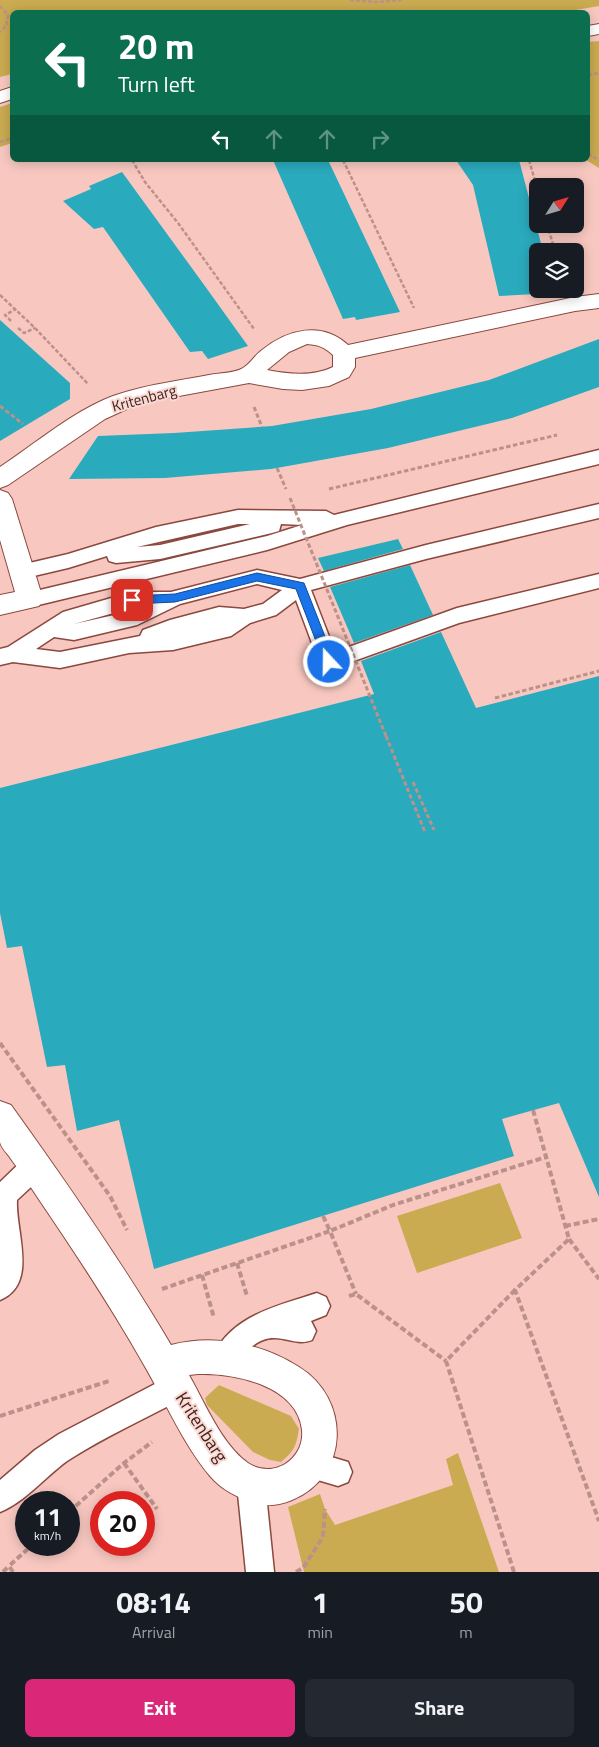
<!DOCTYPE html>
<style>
body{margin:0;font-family:"Titillium Web",sans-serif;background:#242831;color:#f1f3f6;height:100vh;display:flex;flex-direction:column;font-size:19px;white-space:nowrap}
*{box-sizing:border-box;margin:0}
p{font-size:16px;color:#9ea1a6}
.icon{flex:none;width:28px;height:28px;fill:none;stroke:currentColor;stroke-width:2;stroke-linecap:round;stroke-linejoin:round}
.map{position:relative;height:1572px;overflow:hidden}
.side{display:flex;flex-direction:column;background:#171b24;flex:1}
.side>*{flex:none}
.guide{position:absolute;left:10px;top:10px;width:580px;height:152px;border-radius:8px;box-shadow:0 2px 12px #0003;background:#0b6e4f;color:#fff;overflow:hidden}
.needle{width:32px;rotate:53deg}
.tools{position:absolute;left:529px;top:178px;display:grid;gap:10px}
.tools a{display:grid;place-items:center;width:55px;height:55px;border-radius:8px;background:#171b24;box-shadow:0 2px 12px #0003;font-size:25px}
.speed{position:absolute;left:15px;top:1491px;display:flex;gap:10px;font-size:25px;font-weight:700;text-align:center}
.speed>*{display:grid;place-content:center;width:65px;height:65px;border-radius:50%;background:#171b24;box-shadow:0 2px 12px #0003;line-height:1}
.speed small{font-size:12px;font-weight:400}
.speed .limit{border:8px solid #d22;background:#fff;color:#111}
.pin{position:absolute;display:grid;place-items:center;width:42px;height:42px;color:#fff;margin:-21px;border-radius:10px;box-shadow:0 2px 8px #0006}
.me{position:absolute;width:55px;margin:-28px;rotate:339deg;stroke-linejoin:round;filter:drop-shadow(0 0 4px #0008)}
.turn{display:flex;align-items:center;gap:18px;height:105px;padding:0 25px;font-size:22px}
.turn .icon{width:65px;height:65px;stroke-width:2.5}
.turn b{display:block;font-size:35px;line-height:42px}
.lanes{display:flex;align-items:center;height:48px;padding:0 25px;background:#0003;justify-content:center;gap:25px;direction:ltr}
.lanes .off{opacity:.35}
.eta{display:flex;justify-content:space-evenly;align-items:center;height:85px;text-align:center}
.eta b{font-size:30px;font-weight:700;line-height:35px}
.action{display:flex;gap:10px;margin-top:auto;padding:10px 25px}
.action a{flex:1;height:58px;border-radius:8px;background:#db2777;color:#fff;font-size:20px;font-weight:700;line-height:58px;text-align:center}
.action a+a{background:#242831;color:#f1f3f6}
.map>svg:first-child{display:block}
.green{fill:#cbab51}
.building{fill:#2aaabd}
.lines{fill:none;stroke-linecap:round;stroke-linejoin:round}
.service-casing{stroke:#8b483e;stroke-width:3}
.minor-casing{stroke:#8b483e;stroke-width:2}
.secondary-casing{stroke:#8b483e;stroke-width:2}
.path-far2{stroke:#bb918a;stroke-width:2.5;stroke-dasharray:4 2;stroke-linecap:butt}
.path-far1{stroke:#bb918a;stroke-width:3;stroke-dasharray:4.5 2.5;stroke-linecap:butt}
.path{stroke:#bb918a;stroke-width:4;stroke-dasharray:6 3;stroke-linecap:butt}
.service{fill:#fff;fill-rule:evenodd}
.minor{fill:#fff;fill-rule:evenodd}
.secondary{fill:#fff;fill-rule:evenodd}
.path-bridge{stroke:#bb918a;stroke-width:3;stroke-dasharray:4.5 2.5;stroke-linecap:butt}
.route{fill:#1a73e8;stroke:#114b97}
.labels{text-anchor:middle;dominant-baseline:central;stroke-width:4;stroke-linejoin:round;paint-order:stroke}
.street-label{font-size:15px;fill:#40231e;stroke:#fad9d4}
.near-street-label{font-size:18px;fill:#40231e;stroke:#fad9d4}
</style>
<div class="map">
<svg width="599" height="1572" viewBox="0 0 599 1572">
<rect width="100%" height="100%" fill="#f8c8c0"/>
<g class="green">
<path d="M0,0H599V6L564,12H12V74L0,77Z"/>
<path d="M599,41V168L586,160L588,42Z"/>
<path d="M12,103V143L0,147V107Z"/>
<path d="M500,1183L522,1238L417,1273L397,1216Z"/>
<path d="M219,1385L291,1416L299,1429C296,1446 295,1450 281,1462L270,1460L253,1452L207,1405L205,1398Z"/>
<path d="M458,1453L499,1572H304L288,1507L320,1494L325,1509L335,1525L453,1485L446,1459Z"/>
</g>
<g class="building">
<path d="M273,160H328L400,312L356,320L355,317L343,319Z"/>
<path d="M456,160H519L543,251H538V289H553L555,293L499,296L473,185Z"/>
<path d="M122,172L202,282L248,346L208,359L202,351L190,352L103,227L94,229L63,201L91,189L89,186Z"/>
<path d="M0,320L70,383V399L0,441Z"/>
<path d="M599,339V387L512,418L388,448L271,469L165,478L69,479L98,436L174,433L272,426L371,409L489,380Z"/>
<path d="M398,539L403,549L324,571L318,558Z"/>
<path d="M410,565L433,615L354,643L330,587Z"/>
<path d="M441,632L476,708L599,676V1197L559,1103L502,1119L514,1156L154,1269L119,1120L77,1131L65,1065L47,1067L22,946L7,948L0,913V788L374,694L361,661Z"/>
</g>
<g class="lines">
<defs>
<g id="service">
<path d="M599,450V464L347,525L267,550L30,607L23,604L20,599L23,594L267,536L302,525L281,524L279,531L272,533L160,559L116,563L109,561L107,556L68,568L21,579L14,577L11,572L14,567L21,565L68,554L156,527L238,510L326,511L334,515ZM238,524H250L160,545L137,547Z"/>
<path d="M599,504V518L426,559L311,590L335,652L457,608L599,574V588L459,623L329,670L322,668L319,662L296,600L276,615L250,623L231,636L173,650L129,653L60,668L13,662L0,665V649L8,647L63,612L132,592H171L257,570L300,579L426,545ZM257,584L282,590L263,604L244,609L219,607L170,620L143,630L140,636L60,652L36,649L54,637L74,640L137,625L180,604ZM139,607L132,611L74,624L132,608Z"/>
<path d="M35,1154L44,1157L47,1166L44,1175L17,1200C15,1231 39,1284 0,1300V1182L26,1157Z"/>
<path d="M317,1293L326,1297L330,1306L326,1315L311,1321L316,1331L312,1340C296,1347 281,1333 263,1340C246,1346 241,1366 225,1372L216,1368L212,1359C229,1316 277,1306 317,1293Z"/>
<path d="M176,1373L186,1377L190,1387L186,1397C146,1418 104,1437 67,1461C45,1477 25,1502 0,1512V1480L35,1450L59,1434Z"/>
<path d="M311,1451L348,1462L352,1472L348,1482L338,1486L301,1475L297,1465L301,1455Z"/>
<path d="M251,1470L261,1474L265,1484L274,1572H246L237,1484L241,1474Z"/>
</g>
<g id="minor">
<path d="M599,294V308L575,311L355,358V367L349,377L329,386L302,390L283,389L249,383L152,401L129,408L105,419L8,485L0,488V467C35,444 73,411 113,396C144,385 177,381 209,375C219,373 235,373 243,368C250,364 255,355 262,350C288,329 322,321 348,345L575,297ZM307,344C319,345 324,347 333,355V367C312,377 289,374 267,370L289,352Z"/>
<path d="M0,490L8,493L12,499L43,599L39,606L0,615V595L15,592L0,540Z"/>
<path d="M0,1101L11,1105C67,1183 122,1262 171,1345C214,1334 261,1343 299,1367C351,1399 350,1476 292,1500C280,1505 268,1507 256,1503C238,1498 222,1490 210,1476C183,1444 165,1401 144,1365C113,1310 78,1257 42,1204C32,1189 22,1174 11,1159C8,1154 1,1148 0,1142C0,1130 0,1113 0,1101ZM198,1374C234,1373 297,1385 302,1430C305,1459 273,1480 248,1463C222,1445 205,1403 189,1375Z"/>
</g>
<g id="secondary">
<path d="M599,24V34L588,36V26Z"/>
<path d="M12,87V99L0,103V91Z"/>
</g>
</defs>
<use href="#service" class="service-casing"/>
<use href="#minor" class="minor-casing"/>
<use href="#secondary" class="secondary-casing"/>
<g class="path-far2">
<path d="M350,0L377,2L402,0"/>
<path d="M0,6L8,15L6,26L0,32"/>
<path d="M588,75L599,73"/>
<path d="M0,142L12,138"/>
<path d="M588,154L599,160"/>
<path d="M132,160L145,182L178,223L254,329"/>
<path d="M343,160L414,308"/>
<path d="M529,160L538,191"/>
<path d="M547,224L555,251"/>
<path d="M0,295L35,328L88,384"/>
<path d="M11,321L5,315L16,309"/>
<path d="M18,328L24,333L35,328"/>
</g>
<g class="path-far1">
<path d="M0,406L23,424"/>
<path d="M254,407L262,427"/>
<path d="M277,468L286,489"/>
<path d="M329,489L557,435"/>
<path d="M495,698L599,671"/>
<path d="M386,736L425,832"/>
<path d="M413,782L434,830"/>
</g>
<g class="path">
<path d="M0,1043L110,1196L127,1230"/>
<path d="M533,1110L569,1239L515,1290L599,1521"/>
<path d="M323,1216L330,1231L393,1205L546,1157"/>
<path d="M565,1226L599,1219"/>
<path d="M569,1239L599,1279"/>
<path d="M237,1263L247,1296"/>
<path d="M202,1275L214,1318"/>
<path d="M162,1289L330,1231L356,1294"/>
<path d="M349,1296L356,1294L446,1361"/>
<path d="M0,1416L109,1381"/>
<path d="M124,1463L157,1509"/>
<path d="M69,1512L124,1463L152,1442"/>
<path d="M3,1572L9,1566"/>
<path d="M13,1572L9,1566L32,1545"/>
<path d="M296,1572L303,1568L323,1537L325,1509"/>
<path d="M514,1572L446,1361L515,1290"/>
</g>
<use href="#service" class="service"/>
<use href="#minor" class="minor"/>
<use href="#secondary" class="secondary"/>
<path class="path-bridge" d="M290,498L386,736"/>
</g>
<path class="route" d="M257,573L304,583L335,662L333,666L329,667L324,662L296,589L257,581L175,602L132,604L127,600L132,596L175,594Z"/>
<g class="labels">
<g class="street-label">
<text transform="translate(144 398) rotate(-15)">Kritenbarg</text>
</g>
<g class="near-street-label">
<text transform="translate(202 1427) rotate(57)">Kritenbarg</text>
</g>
</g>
</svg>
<div class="tools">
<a><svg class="needle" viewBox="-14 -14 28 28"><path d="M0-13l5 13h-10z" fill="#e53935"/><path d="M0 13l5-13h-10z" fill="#9ea1a6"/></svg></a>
<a><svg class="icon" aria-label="layers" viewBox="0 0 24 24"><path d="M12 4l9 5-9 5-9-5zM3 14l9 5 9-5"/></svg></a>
</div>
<div class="speed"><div>11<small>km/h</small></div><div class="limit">20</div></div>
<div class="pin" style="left:132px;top:600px;background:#d93025"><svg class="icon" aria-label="arrive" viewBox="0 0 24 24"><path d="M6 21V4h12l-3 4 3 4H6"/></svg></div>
<svg class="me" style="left:329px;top:662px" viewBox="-20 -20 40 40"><circle r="17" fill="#1a73e8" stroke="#fff" stroke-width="3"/><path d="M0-11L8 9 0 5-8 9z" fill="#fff"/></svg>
<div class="guide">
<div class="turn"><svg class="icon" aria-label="left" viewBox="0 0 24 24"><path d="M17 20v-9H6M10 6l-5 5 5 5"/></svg><div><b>20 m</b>Turn left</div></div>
<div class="lanes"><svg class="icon" aria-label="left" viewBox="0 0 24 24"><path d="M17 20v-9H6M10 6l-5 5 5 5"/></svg><svg class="icon off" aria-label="ahead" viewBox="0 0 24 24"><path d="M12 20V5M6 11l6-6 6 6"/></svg><svg class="icon off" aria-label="ahead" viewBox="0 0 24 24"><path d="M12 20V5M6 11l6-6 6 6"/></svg><svg class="icon off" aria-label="right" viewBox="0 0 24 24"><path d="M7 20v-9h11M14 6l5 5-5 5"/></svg></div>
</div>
</div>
<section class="side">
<div class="eta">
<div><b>08:14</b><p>Arrival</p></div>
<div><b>1</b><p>min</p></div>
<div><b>50</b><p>m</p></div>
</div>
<div class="action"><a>Exit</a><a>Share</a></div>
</section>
